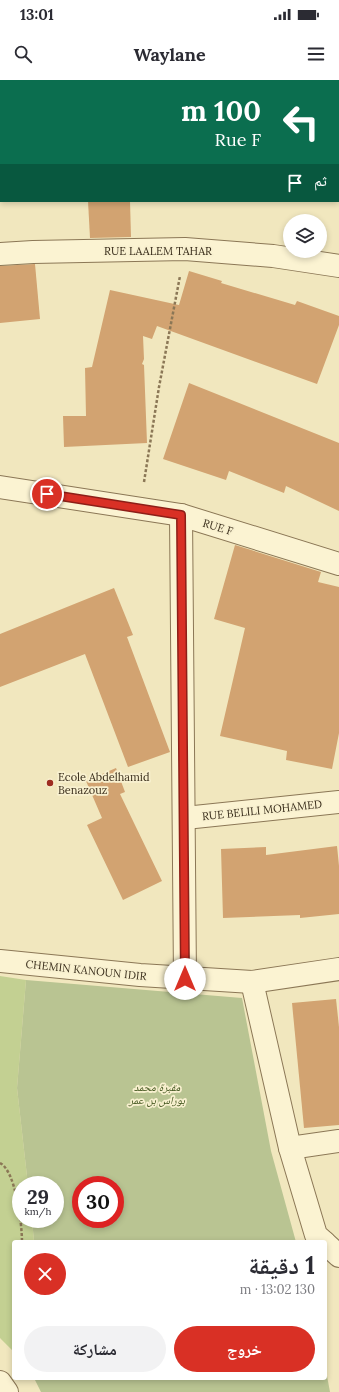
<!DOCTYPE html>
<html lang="ar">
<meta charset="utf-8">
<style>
body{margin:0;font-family:Lora,"Noto Naskh Arabic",serif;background:#f2f2f3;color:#2b2b33;direction:rtl;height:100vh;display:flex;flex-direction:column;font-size:15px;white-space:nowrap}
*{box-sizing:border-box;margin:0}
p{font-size:13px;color:#7c7c81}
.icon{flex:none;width:22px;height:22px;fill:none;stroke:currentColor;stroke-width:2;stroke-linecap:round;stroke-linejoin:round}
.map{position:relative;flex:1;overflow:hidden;direction:ltr}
.details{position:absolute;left:12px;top:1160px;width:315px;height:140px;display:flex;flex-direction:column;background:#fff;border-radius:4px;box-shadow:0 2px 6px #0003;direction:rtl}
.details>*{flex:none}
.top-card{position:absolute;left:0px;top:0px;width:339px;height:122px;box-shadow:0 2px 6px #0003;direction:rtl;background:#0b6e4f;color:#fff;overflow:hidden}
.tools{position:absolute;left:283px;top:134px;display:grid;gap:8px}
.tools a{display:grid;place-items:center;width:44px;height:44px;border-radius:50%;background:#fff;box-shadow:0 2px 6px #0003;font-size:20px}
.speed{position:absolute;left:12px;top:1096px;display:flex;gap:8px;font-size:20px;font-weight:700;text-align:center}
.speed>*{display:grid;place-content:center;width:52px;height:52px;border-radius:50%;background:#fff;box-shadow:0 2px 6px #0003;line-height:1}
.speed small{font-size:10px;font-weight:400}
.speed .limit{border:6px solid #d22;background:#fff;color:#111}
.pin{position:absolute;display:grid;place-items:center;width:34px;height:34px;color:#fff;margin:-17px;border:2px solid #fff;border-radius:50%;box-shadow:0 1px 4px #0007}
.me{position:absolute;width:44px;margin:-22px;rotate:0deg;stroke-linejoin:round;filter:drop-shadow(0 0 3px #0008)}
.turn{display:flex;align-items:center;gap:14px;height:84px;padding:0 12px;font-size:18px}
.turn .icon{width:52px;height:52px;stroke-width:2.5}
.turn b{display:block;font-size:28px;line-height:34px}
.then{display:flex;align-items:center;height:38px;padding:0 12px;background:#0003;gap:8px;font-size:15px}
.round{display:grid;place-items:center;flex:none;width:42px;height:42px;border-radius:21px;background:#f2f2f3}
.head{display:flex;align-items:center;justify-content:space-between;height:68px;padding:0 12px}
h1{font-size:24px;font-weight:700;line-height:30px}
.cta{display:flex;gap:8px;margin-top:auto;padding:8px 12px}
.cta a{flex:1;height:46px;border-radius:24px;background:#d93025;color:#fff;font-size:16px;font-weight:700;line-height:46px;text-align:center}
.cta a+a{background:#f2f2f3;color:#2b2b33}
.status{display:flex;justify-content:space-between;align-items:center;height:28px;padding:0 20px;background:#fff;direction:ltr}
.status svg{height:11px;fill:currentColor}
header{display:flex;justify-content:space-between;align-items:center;height:52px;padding:0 12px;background:#fff;font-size:18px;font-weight:700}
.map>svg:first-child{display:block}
.green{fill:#c3d092}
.cemetery{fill:#b9c492;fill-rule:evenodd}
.building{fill:#d2a371}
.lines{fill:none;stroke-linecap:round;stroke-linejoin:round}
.street-casing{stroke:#8b7756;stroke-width:24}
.secondary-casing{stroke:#6c5839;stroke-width:24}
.path{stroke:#8b7756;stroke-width:2.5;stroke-dasharray:3 2;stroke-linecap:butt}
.street{stroke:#fbf3d2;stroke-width:22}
.secondary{stroke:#fbf3d2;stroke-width:22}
.route-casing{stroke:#8d1f18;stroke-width:10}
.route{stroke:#d93025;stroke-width:7}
.poi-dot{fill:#9e2c21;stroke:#f8f0cf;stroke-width:1.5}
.labels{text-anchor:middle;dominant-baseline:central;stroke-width:3.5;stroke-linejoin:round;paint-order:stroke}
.street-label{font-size:11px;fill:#392d1b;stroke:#f8f0cf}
.poi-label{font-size:11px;fill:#392d1b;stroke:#f8f0cf;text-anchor:start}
.park-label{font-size:11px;font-style:italic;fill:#445720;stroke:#f8f0cf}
</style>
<div class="status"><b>13:01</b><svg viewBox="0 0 49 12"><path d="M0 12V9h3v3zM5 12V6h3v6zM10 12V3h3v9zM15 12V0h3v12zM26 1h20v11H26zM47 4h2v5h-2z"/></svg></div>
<header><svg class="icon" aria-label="menu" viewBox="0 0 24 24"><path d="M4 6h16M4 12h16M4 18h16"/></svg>Waylane<svg class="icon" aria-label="search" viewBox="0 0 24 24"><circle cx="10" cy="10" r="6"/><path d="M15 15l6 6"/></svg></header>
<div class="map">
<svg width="339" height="1312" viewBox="0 0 339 1312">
<rect width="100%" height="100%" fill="#f1e7be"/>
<path class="green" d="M0,896L26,900L17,1008L28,1105H21V1139H32L34,1162H14V1272L0,1258Z"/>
<g class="cemetery">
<path d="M26,900L242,918L271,1071L296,1162H34L32,1139H55V1105H28L17,1008ZM81,1105H115V1139H81Z"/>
<path d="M325,1285L330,1312H41L34,1298H325Z"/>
</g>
<g class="building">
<path d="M88,121H130L131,157L90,158Z"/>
<path d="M35,184L40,239L0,243V186Z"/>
<path d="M189,191L222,201L221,203L295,225L297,221L339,236V245L317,304L157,246L152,259L143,256L144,279L142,284L144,285L147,363L64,367L63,336H86L85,288L92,287L110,210L179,225Z"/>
<path d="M189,303L339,363V431L286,406L284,413L229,391L226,400L163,379Z"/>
<path d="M235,465L321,492L318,502L339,507V653L332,689L286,680L287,671L220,656L245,548L214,539Z"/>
<path d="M114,508L133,555L127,557L170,672L128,687L85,574L0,607V554Z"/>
<path d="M116,688L125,712L120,714L162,801L123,820L87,745L102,738L86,701Z"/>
<path d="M337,766L339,786V834L300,838V835L223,838L221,769L266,767V775Z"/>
<path d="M336,919L339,947V1045L304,1048L292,923Z"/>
</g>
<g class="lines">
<defs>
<g id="street">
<path d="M0,174L33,172L185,169L273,176L339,186"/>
<path d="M0,407L181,435L339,484"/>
<path d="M181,435L185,899"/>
<path d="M185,738L339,722"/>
<path d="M0,881L140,895L252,902L339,889"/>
<path d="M252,902L290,1068L316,1155L324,1162"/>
<path d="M290,1068L339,1061"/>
<path d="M325,1163L339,1176"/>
<path d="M0,1302L7,1312"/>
</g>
<g id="secondary">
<path d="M0,12H1"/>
<path d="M338,14H339"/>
</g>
</defs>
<use href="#street" class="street-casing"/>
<use href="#secondary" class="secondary-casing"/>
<g class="path">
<path d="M144,402L159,307L180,196"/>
<path d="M0,1083C16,1091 22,1145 22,1162"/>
</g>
<use href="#street" class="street"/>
<use href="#secondary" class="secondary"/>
</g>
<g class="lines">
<defs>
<path id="route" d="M47,414L181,435L185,899"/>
</defs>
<use href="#route" class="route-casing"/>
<use href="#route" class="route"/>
</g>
<circle class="poi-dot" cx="50" cy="703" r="4"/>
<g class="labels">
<g class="street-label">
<text x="158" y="171">RUE LAALEM TAHAR</text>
<text transform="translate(218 447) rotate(17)">RUE F</text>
<text transform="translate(262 730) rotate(-6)">RUE BELILI MOHAMED</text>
<text transform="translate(86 890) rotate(6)">CHEMIN KANOUN IDIR</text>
</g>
<g class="poi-label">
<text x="58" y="697">Ecole Abdelhamid<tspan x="58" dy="13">Benazouz</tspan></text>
</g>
<g class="park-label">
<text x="157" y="1007">مقبرة محمد<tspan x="157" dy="13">بوراس بن عمر</tspan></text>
</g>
</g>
</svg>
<div class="tools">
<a><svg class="icon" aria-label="layers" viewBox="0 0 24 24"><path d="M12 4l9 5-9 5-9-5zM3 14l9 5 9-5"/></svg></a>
</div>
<div class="speed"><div>29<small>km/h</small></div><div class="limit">30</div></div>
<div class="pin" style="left:47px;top:414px;background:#d93025"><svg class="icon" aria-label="arrive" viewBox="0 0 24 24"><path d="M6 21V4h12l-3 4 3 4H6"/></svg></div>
<svg class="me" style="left:185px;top:899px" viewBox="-20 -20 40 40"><circle r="19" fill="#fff"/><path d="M0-13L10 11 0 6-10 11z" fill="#d93025"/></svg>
<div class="top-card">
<div class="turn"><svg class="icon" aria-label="left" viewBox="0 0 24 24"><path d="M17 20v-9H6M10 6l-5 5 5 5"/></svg><div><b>100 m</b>Rue F</div></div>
<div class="then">ثم<svg class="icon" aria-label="arrive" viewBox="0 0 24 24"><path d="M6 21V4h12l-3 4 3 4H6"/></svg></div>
</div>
<section class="details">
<div class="head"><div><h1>1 دقيقة</h1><p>130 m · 13:02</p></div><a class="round" style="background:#d93025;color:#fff"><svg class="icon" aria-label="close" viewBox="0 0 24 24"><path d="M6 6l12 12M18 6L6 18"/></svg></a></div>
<div class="cta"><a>خروج</a><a>مشاركة</a></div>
</section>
</div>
